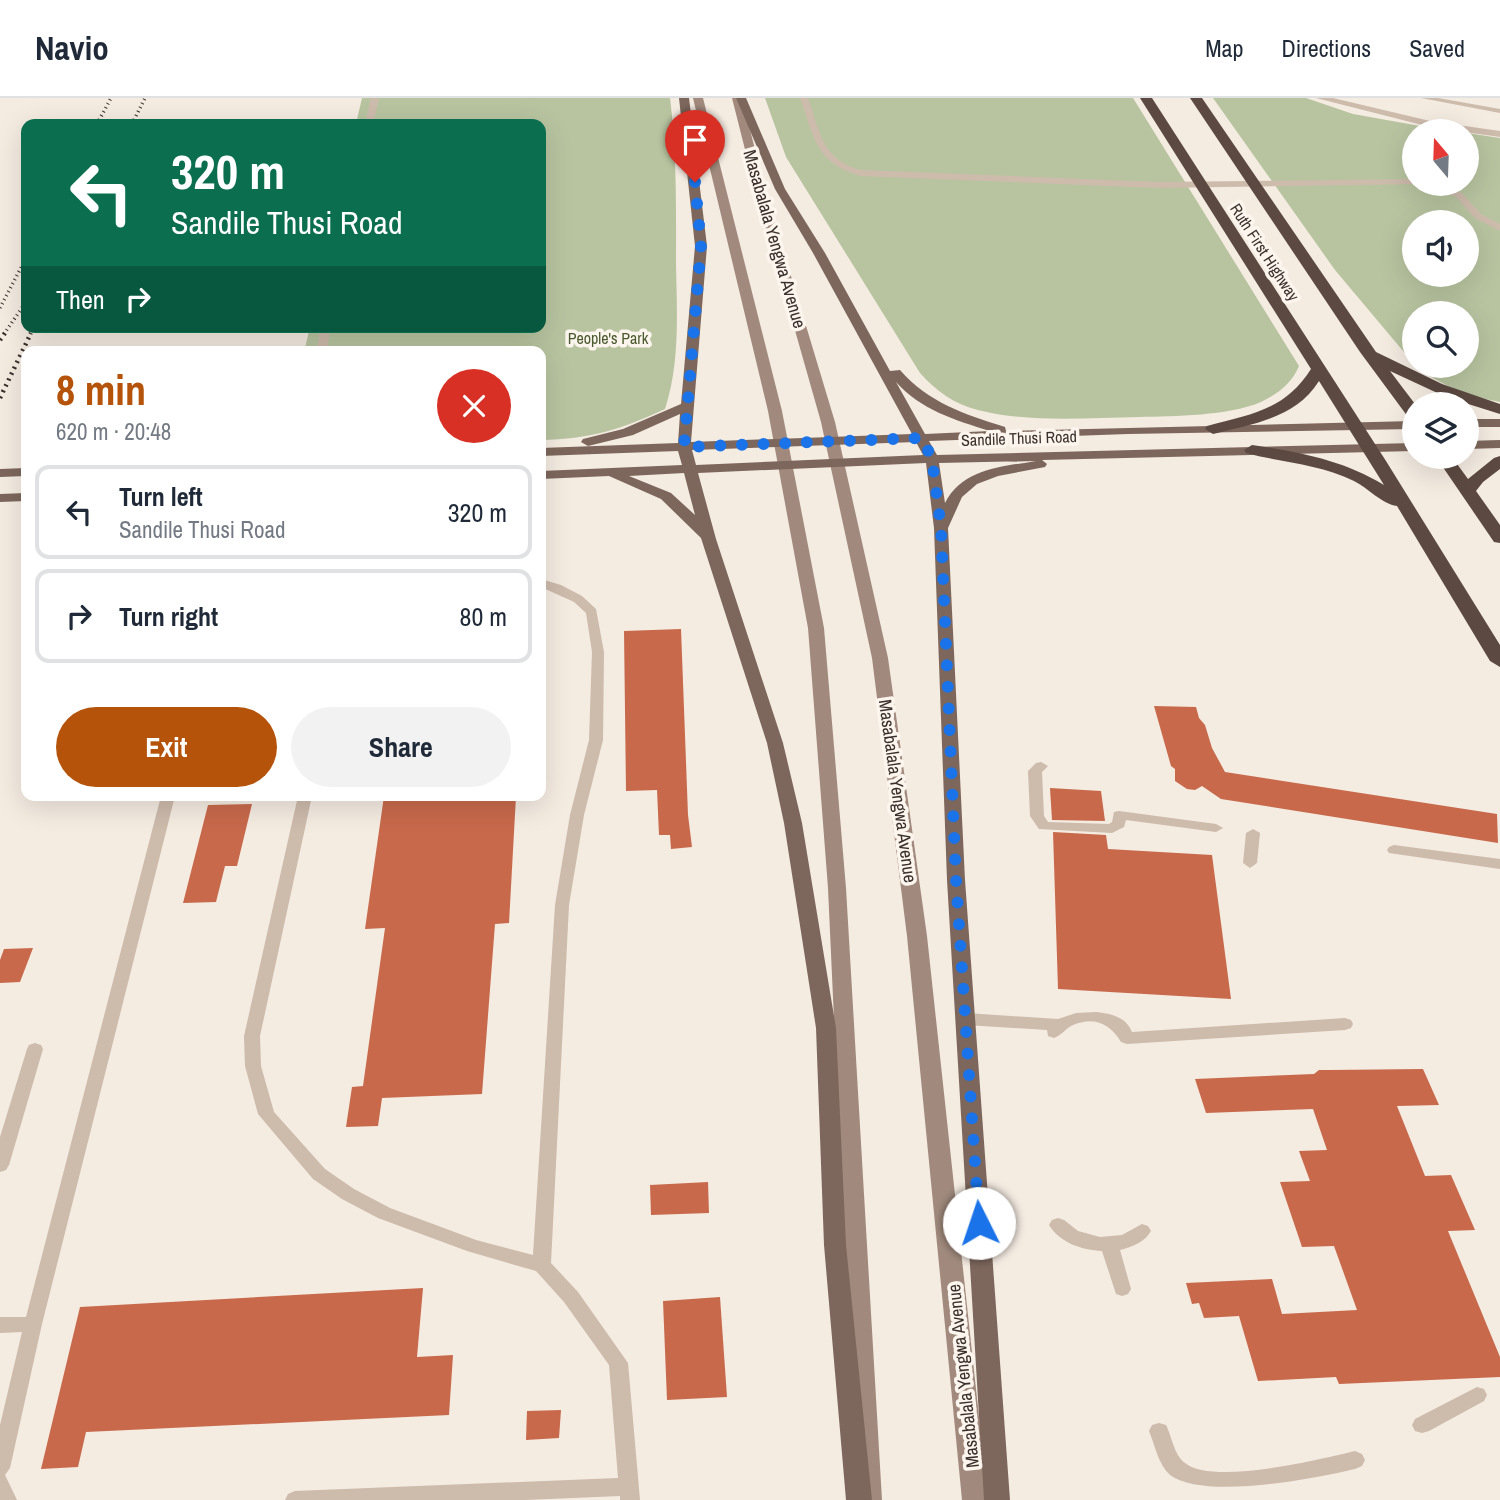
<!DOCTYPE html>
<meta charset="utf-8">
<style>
body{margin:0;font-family:"Archivo Narrow",sans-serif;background:#f2f2f3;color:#1f2937;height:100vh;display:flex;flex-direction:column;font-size:26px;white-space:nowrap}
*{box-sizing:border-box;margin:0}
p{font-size:23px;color:#747a83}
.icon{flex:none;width:38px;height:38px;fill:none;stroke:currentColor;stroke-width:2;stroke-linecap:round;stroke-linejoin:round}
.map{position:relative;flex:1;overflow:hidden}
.panel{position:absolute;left:21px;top:248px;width:525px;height:455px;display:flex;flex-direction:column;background:#fff;border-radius:14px;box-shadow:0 7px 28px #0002}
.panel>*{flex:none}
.top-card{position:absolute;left:21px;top:21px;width:525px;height:214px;border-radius:14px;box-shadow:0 7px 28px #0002;background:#0b6e4f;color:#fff;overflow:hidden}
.needle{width:46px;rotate:341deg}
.fabs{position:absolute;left:1402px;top:21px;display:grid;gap:14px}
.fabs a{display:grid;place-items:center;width:77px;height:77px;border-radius:50%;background:#fff;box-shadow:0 7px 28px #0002;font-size:35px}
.pin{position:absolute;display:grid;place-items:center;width:60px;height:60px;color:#fff;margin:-72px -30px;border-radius:50% 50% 50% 0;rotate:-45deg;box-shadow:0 0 7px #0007}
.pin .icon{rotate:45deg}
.me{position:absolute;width:77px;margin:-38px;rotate:356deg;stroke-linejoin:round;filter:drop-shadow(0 0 5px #0008)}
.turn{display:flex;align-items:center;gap:24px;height:147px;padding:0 35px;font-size:32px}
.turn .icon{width:91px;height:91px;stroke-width:2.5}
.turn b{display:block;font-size:49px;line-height:60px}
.then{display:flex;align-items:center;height:66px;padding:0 35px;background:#0003;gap:14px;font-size:26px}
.round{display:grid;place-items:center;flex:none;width:74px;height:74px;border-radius:37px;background:#f2f2f3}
.head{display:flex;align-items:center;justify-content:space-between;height:119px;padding:0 35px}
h1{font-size:42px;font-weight:800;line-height:52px;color:#b45309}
.primary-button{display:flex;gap:14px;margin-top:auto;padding:14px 35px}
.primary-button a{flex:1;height:80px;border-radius:42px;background:#b45309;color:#fff;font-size:28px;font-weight:800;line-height:80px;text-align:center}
.primary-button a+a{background:#f2f2f3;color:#1f2937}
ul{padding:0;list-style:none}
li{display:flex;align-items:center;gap:21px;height:94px;margin:0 14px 10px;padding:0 21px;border:4px solid #e0e1e3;border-radius:14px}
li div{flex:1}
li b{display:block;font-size:26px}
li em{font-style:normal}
header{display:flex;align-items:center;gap:42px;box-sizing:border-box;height:98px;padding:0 35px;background:#fff;border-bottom:2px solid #e0e1e3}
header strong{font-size:33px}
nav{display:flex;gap:38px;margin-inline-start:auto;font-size:24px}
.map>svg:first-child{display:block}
.green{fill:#b8c4a0;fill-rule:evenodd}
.building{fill:#c8694b}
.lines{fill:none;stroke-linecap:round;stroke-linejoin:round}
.lane{fill:#cdbbac;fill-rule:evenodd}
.street{fill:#cdbbac;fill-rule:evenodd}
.secondary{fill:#a18a7d;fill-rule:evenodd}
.primary{fill:#7d675c;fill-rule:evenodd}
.highway{fill:#5c4a42;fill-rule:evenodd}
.rail-far1{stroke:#3b302b;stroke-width:3.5;stroke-dasharray:1 3.5;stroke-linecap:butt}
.rail{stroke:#3b302b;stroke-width:4.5;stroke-dasharray:2 4.5;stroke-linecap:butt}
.route{stroke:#1a73e8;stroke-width:12;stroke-dasharray:0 21.6}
.labels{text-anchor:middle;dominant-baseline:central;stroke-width:7;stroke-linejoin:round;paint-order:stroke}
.far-street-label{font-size:16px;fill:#3b302b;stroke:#fbf5ee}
.far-park-label{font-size:16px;fill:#4a5a2e;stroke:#fbf5ee}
.street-label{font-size:18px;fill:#3b302b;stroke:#fbf5ee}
</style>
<header>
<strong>Navio</strong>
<nav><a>Map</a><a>Directions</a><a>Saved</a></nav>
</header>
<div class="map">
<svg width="1500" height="1402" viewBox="0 0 1500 1402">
<rect width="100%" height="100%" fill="#f4ebe1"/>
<g class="green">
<path d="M362,0H670C677,56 676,111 676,167C677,215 680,265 665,311C620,332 590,341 541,342V254H304L310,229H541V26H356Z"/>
<path d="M765,0H1133L1299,268C1292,285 1278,296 1261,304C1229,318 1174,318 1139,319C1086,320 1029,325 978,312C954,306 936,293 920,275L786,59Z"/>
<path d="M1213,0H1306L1353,16L1448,33H1414V86H1466L1467,35L1500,40V304C1471,299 1439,287 1416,268H1466V215H1414V266L1335,172ZM1414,124H1466V177H1414Z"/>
</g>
<g class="building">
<path d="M681,531L688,717L692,749L671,751L670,737H659L657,692L626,693L624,533Z"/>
<path d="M1154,608L1196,609L1199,620L1205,627L1212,650L1225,674L1497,716L1498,745L1221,701L1202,688L1195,692L1187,691L1175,683V671L1171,668Z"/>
<path d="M1050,690L1101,693L1105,723L1052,722Z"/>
<path d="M384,698H516L509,825L495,826L482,996L382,1000L378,1028L346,1029L352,989L363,988L385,830L365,831Z"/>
<path d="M252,706L237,768H225L216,804L183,805L208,707Z"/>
<path d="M1053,734L1106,737L1108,751L1212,757L1231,901L1058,891Z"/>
<path d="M33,850L20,884L0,885V862L4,851Z"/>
<path d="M1423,971L1439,1007L1397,1008L1425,1078L1451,1077L1475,1132L1448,1133L1500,1259V1279L1339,1286L1336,1279L1258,1283L1239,1218L1204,1220L1199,1205L1192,1206L1186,1185L1272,1181L1282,1216L1357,1212L1334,1148L1302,1149L1280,1084L1310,1083L1299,1053L1327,1052L1313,1011L1206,1015L1195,981L1314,976L1319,972H1330Z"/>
<path d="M708,1084L709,1115L651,1117L650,1087Z"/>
<path d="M423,1190L417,1259L453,1257L449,1317L86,1334L78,1369L41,1371L80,1209Z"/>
<path d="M720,1199L727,1299L667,1302L663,1203Z"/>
<path d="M561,1312L559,1340L526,1342L527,1313Z"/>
</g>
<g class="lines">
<g class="lane">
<path d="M371,0H379L373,26H365Z"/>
<path d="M800,0H808C820,34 822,62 861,72L1158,84L1414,81V86H1417L1158,90L861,78C816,66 814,39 800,0Z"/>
<path d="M1421,0H1438L1500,11V15Z"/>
<path d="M1424,86H1435L1462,95L1481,116L1500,126V133L1475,120L1456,99Z"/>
<path d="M320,229H330L327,254H317Z"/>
<path d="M541,481L561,487L582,498L596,511L604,554L603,642L584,717L569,807L551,1165L578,1194L628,1265L640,1402H620V1398L525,1402H285L288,1396L295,1393L618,1380L609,1267L564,1204L536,1173L467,1153L378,1120L342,1101L313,1081L258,1016L245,968L244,938L298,698H312L260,938L261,968L274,1014L325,1071L354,1091L390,1110L476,1142L533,1157L555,807L570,717L589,642L592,554L586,515L574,504L541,489Z"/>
<path d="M1041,664L1048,668L1042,674L1044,718L1048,724L1109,726L1112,724L1114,714L1119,713L1216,726L1223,730L1216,734L1126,722L1124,729L1112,735L1039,731L1030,718L1028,673L1036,665Z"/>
<path d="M161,698H175L42,1226L10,1370L5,1377L17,1402H0V1327L22,1234L0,1235V1219H26Z"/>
<path d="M1253,731L1260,735L1257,765L1250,770L1243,765L1246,735Z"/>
<path d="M1394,747L1500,761V771L1389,755L1387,752L1389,749Z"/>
<path d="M1097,914C1112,916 1126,919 1132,934L1345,920L1351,922L1353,926L1351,930L1345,932L1127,946L1121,944C1110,926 1095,918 1073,927C1065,931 1062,937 1054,940L1048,938L1047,932L966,927L960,925L958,921L960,917L966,915L1058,921L1076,915Z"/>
<path d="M35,945L41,947L43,951L9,1067L6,1072L0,1074V1039L27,951L29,947Z"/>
<path d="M1058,1120L1064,1122L1078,1133L1100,1139L1122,1137L1142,1126L1148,1128L1151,1133C1145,1144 1132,1149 1120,1152L1131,1191L1128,1196L1122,1198L1116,1196L1102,1153C1082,1152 1060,1145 1049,1127L1052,1122Z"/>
<path d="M1477,1289L1484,1291L1487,1297L1484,1303L1429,1333L1422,1335L1415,1333L1412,1327L1415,1321Z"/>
<path d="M1159,1325L1166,1327C1172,1339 1174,1357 1185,1365C1213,1388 1321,1361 1355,1353L1362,1356L1365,1362L1362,1368L1355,1371C1313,1381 1204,1402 1170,1377C1158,1366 1155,1347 1149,1333L1152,1327Z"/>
</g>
<path class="street" d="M1316,0H1333L1430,23L1500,33V39L1430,29Z"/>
<g class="secondary">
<path d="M693,0H703L782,313L824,530L846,790L882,1402H856L828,790L808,530L768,313Z"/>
<path d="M732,0H742L766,95L835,324L888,560L927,838L988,1402H962L907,838L872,560L821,324L756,95Z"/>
</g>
<g class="primary">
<path d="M679,0H689L707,148L691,344L912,336L813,155L775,91L736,0H746L785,91L825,155L890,273L900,272C929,305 964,316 1005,329L1006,333L1414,323V331L1128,336L929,343L937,357L1414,345V353L1042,362L1047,366L1045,369L998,378L977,386L962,399L948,430L965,782L1010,1402H984L947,782L934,430L926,365L698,375L716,441L783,645L802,725L836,930L846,1147L872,1402H846L824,1147L816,930L784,725L767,645L701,440L661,401L609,378L541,381V373L682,367L678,353L541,358V350L678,345L680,316L633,337L588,348L581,344L583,341L623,331L681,306L695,148ZM896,284C921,312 955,322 990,333L925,336ZM916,344L923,357L696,367L692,352ZM1036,363C1002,369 963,370 945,405L939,365ZM684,375L695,417L671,395L629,378Z"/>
<rect x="1466" y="321" width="34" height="8"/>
<path d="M1500,342V350L1466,351V343Z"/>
<path d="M26,370V378L0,379V371Z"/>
<path d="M26,395V403L0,404V396Z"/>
</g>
<g class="highway">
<path d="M1140,0H1152L1386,363L1500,547V569L1490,563L1397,408C1382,406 1368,390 1354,383C1320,366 1283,365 1246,355L1244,352L1252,347C1299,354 1343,362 1384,387L1319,283C1296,320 1253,326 1213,336L1205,331L1207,328C1252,316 1285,312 1311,271Z"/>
<path d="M1190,0H1202L1376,254L1442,286L1500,306V316L1446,299L1390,273L1415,306L1414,321L1408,319L1360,254Z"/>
<path d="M1500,358V371L1483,384L1476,393L1500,427V445L1494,444L1436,359H1452L1468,381L1494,360Z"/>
</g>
<g class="rail-far1">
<path d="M97,26L111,0"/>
<path d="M132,26L145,0"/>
<path d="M0,210L26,160"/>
<path d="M4,236L26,204"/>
<path d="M30,236L34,229"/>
</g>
<g class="rail">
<path d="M0,242L5,235"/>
<path d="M0,300L31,235"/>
</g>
</g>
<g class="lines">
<path class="route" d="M695,84L701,148L684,349L922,340L932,361L941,430L956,782L979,1125"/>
</g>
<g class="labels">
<g class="far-street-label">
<text transform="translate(1265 154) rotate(57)">Ruth First Highway</text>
<text transform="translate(1019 340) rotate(-2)">Sandile Thusi Road</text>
</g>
<g class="far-park-label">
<text x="608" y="240">People's Park</text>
</g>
<g class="street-label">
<text transform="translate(775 141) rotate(74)">Masabalala Yengwa Avenue</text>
<text transform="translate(898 693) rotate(82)">Masabalala Yengwa Avenue</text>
<text transform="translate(963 1278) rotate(-96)">Masabalala Yengwa Avenue</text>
</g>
</g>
</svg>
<div class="fabs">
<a><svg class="needle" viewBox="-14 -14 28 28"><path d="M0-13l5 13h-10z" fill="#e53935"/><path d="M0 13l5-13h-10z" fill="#747a83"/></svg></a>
<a><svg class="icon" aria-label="sound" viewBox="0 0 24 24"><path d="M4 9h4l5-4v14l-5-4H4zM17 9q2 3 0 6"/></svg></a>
<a><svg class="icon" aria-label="search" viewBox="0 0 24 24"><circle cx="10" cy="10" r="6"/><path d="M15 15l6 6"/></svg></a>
<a><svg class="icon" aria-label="layers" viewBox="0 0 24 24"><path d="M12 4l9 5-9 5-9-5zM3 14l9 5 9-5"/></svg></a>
</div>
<div class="pin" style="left:695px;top:84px;background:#d93025"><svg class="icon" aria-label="arrive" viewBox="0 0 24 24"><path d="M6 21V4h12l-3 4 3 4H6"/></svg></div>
<svg class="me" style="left:979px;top:1125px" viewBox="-20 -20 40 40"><circle r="19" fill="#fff"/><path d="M0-13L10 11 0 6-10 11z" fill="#1a73e8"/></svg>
<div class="top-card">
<div class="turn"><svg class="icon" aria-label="left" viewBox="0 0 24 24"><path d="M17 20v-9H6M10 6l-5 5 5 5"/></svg><div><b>320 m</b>Sandile Thusi Road</div></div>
<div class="then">Then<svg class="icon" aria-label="right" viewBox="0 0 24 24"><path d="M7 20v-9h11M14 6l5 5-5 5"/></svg></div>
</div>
<section class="panel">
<div class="head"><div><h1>8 min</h1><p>620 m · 20:48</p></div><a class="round" style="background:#d93025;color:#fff"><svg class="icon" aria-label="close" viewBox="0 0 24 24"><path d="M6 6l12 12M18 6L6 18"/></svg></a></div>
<ul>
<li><svg class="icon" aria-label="left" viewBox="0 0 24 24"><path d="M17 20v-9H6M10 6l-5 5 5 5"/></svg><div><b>Turn left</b><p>Sandile Thusi Road</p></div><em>320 m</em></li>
<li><svg class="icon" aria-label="right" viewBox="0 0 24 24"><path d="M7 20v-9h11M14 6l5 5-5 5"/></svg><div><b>Turn right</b></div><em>80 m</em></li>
</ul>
<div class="primary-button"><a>Exit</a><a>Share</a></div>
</section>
</div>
